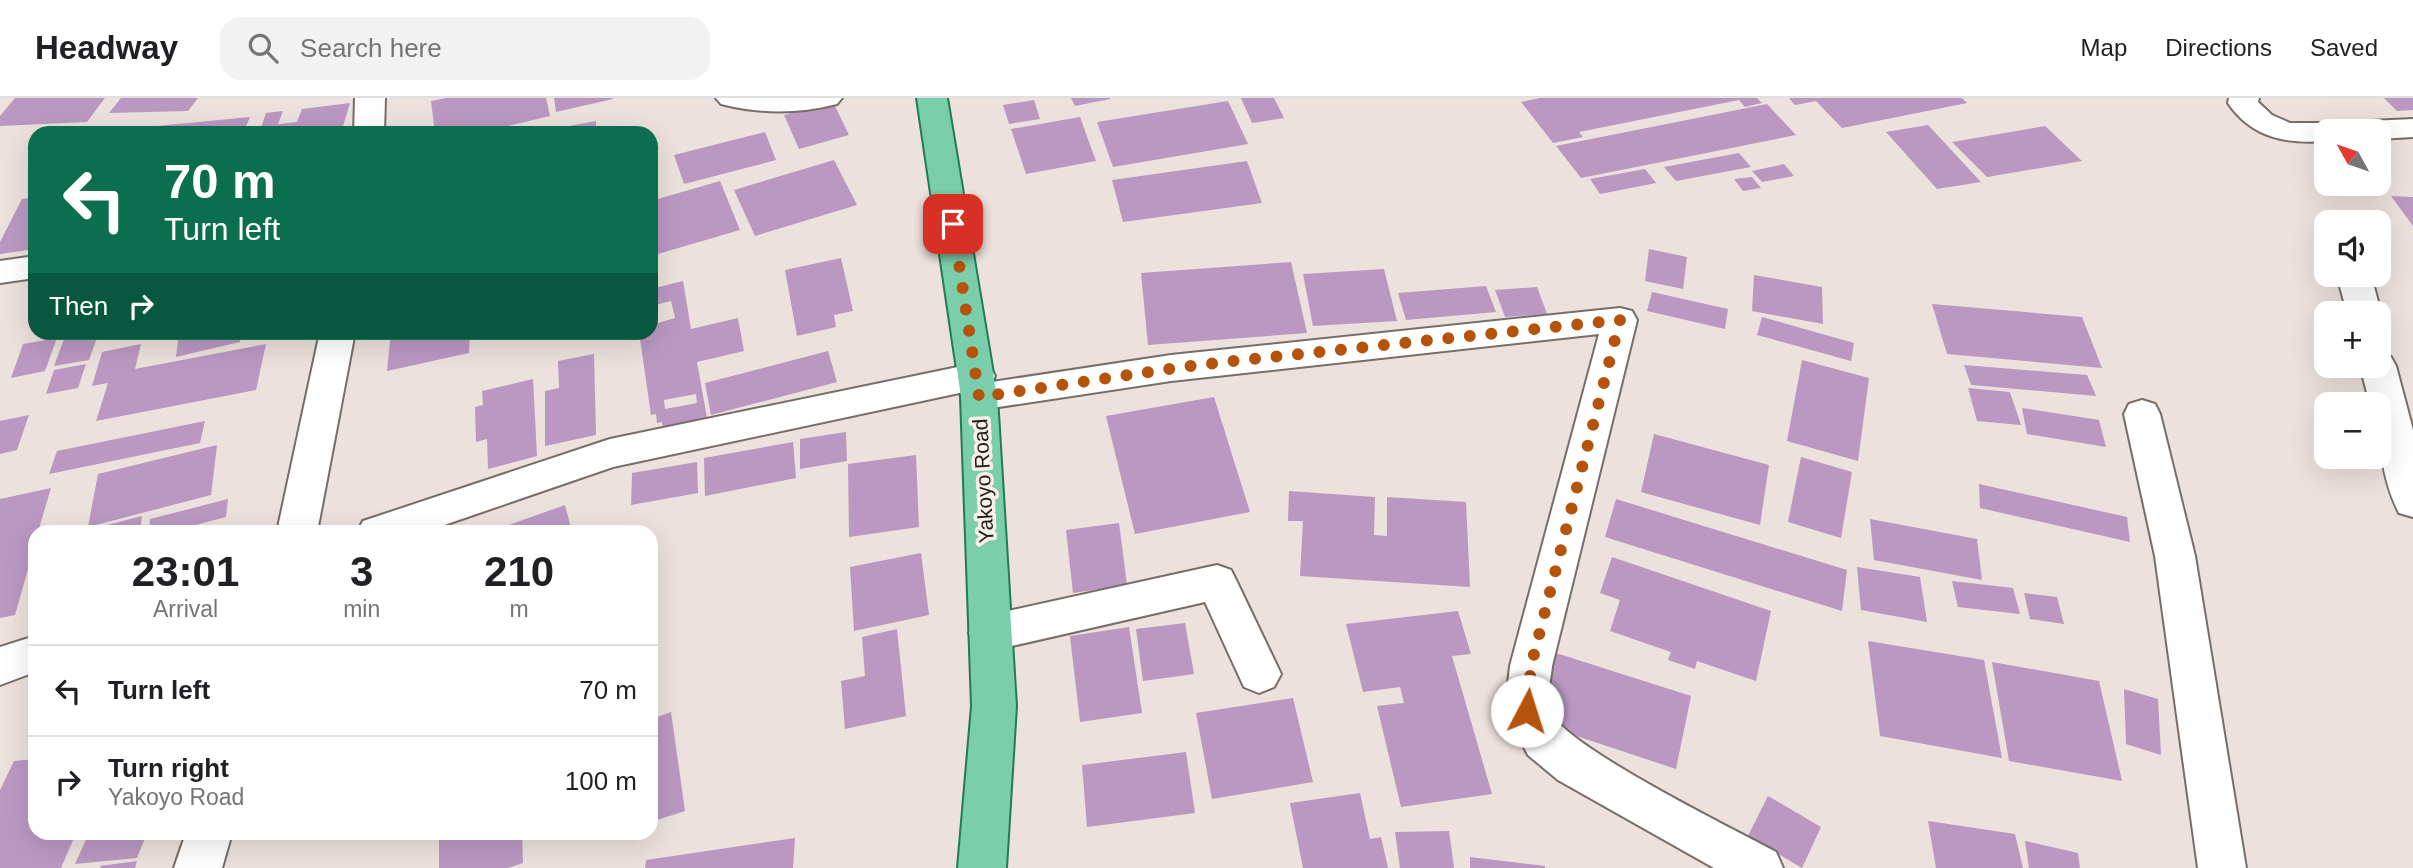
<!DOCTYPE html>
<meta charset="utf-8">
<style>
body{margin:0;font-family:Arial,sans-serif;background:#f2f2f2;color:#202124;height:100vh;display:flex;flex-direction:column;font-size:26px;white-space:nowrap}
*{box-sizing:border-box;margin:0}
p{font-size:23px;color:#757577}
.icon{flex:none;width:38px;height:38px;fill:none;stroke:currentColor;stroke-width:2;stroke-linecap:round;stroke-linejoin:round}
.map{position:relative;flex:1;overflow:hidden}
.sheet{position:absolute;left:28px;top:427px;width:630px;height:315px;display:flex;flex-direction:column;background:#fff;border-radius:21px;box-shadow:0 7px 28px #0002}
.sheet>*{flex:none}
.guide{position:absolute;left:28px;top:28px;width:630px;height:214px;border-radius:21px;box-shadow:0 7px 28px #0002;background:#0b6e4f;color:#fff;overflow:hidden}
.needle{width:46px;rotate:310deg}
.tools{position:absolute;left:2314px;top:21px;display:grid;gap:14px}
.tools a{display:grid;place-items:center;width:77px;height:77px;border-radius:14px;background:#fff;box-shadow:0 7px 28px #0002;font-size:35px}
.pin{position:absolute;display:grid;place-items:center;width:60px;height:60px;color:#fff;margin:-30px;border-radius:14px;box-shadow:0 4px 10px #0006}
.me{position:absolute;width:77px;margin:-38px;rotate:5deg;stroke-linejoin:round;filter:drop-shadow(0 0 5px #0008)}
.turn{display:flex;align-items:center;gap:24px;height:147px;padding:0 21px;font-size:32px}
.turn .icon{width:91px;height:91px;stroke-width:2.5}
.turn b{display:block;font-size:49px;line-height:60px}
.then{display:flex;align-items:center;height:66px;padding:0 21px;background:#0003;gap:14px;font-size:26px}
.eta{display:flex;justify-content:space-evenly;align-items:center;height:119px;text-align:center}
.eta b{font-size:42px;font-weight:600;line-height:49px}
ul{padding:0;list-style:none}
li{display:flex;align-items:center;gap:21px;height:91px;padding:0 21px;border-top:2px solid #e0e0e0}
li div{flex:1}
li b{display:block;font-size:26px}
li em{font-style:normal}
header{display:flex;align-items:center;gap:42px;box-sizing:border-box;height:98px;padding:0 35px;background:#fff;border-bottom:2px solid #e0e0e0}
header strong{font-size:33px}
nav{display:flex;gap:38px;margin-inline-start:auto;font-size:24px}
.search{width:490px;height:63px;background:#f2f2f2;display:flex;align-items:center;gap:18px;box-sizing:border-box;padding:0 24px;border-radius:21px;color:#757577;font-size:26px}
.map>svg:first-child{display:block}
.building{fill:#ba98c2;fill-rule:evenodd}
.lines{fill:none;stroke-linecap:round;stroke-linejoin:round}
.minor-casing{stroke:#776d69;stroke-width:4}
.major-casing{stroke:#237b56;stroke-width:4}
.minor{fill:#fff;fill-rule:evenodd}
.major{fill:#7bceac;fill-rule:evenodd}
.route{stroke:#b45309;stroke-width:12;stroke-dasharray:0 21.6}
.labels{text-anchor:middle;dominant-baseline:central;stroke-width:7;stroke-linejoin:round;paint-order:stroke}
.street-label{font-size:21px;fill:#221e1c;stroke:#f9efe9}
</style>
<header>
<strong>Headway</strong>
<div class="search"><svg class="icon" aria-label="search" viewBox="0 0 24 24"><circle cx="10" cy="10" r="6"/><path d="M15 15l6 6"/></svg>Search here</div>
<nav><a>Map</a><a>Directions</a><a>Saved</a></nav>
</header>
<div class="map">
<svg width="2413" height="770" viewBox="0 0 2413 770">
<rect width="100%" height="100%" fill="#ece1dc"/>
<g class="building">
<path d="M15,0H105L87,24L0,28V18Z"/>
<path d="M121,0H198L188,13L109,15Z"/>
<path d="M446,0H546L550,18L479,35H435L431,3Z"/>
<path d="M554,0H612L613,1L556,14Z"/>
<path d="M1071,0H1110V1L1075,8Z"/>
<path d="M1241,0H1274L1284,20L1252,25Z"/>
<path d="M1540,0H1757L1762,5L1745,9L1739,2L1579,34L1583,39L1553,45L1521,4Z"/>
<path d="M1789,0H1962L1967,5L1842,30L1816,3L1795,7Z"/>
<path d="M2384,0H2413V12L2397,13Z"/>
<path d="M1034,2L1040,21L1009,26L1003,7Z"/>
<path d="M1228,3L1248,46L1113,69L1097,24Z"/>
<path d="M833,4L849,37L799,51L784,17Z"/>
<path d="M350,5L341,35H259L266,15L283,13L278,26L297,24L302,11Z"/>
<path d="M1767,6L1796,37L1581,80L1556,48Z"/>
<path d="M250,19L243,35H154L157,28Z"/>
<path d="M1080,19L1096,63L1026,76L1011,31Z"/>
<path d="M596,23V35H537V34Z"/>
<path d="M1928,27L1981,84L1937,91L1886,34Z"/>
<path d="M2045,28L2082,63L1987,79L1952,44Z"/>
<path d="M765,34L776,62L684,86L674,57Z"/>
<path d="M1739,55L1751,69L1676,83L1664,69Z"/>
<path d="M834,62L857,107L755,138L734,92Z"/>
<path d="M1247,63L1262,105L1123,124L1112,82Z"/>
<path d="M1784,66L1794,78L1762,84L1752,73Z"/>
<path d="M1645,71L1656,85L1600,96L1590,81Z"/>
<path d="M1752,79L1761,90L1743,93L1734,81Z"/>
<path d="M720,83L740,132L651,158V103Z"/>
<path d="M2391,98L2413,99V128Z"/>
<path d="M35,99V151L0,156V144L22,101Z"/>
<path d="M1649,151L1687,159L1683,191L1645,183Z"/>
<path d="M841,160L853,213L834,217L836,229L797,238L785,172Z"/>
<path d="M1291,164L1307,235L1148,247L1141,175Z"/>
<path d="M1384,171L1397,223L1313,228L1303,176Z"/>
<path d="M1754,177L1822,189L1823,226L1752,213Z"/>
<path d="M683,183L691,231L738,220L744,253L697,264L707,320L663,331L662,324L657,325L656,316L651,317L639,234H651V227L675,220L671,203L651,208V191ZM696,296L697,305L665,311L664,302Z"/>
<path d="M1486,188L1496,214L1406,222L1398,195Z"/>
<path d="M1537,189L1547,216L1505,219L1495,192Z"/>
<path d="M1652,194L1728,211L1725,231L1647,213Z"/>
<path d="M1932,206L2082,219L2102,270L1947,256Z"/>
<path d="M1762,219L1854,245L1851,263L1757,237Z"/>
<path d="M87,234H99L89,262L54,268L65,238Z"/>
<path d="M179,234H241L240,244L176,259Z"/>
<path d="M391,234H470L469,255L387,273Z"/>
<path d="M57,240L45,273L11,280L23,246Z"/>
<path d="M141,246L135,271L266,246L256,292L96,323L108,285L92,288L102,254Z"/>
<path d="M828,253L837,284L711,317L705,285Z"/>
<path d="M594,256L596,337L545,348V293L559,290L558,263Z"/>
<path d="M1802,262L1869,280L1858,363L1787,343Z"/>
<path d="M86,266L78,290L46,296L54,272Z"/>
<path d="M1964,267L2087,277L2096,298L1971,287Z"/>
<path d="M533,281L537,358L488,371L487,341L476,344L475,309L483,307L482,293Z"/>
<path d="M1968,290L2010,294L2021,327L1977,323Z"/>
<path d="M1214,299L1250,414L1135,436L1106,318Z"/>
<path d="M2022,310L2099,322L2106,349L2027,336Z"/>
<path d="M29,317L17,352L0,356V323Z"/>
<path d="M205,323L200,345L49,376L57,353Z"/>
<path d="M846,334L847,363L800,371V341Z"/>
<path d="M1654,336L1769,367L1760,427L1641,394Z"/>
<path d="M793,344L796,380L705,398L704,360Z"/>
<path d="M217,347L211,397L88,429L98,376Z"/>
<path d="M916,357L919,429L849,439L848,366Z"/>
<path d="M1801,359L1852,374L1841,440L1788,424Z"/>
<path d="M697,364L698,395L631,407L632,375Z"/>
<path d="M1979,386L2127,419L2130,444L1980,410Z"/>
<path d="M51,390L38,434H35V446L15,517L0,520V401Z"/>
<path d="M1289,393L1375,399L1374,437L1387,438V399L1466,404L1470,489L1300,478L1303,423H1288Z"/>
<path d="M228,401L226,419L169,434H149L150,421Z"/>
<path d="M1616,401L1847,472L1842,513L1605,439Z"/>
<path d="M565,407L572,434H489Z"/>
<path d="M142,418L140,434H84V433Z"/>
<path d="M1870,421L1977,441L1982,482L1874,462Z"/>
<path d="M1119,425L1127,487L1073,495L1066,432Z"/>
<path d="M921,455L929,517L854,533L850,469Z"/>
<path d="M1612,459L1771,513L1756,583L1697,563L1695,571L1668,562L1671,554L1610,533L1620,502L1600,495Z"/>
<path d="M1857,469L1920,479L1927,524L1861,512Z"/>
<path d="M1952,483L2013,490L2020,516L1958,509Z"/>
<path d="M2024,495L2057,499L2064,526L2030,521Z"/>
<path d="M1458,513L1471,556L1452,558L1492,696L1401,709L1377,608L1404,605L1400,589L1363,594L1346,526Z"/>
<path d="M1185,525L1194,576L1143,583L1136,531Z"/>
<path d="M1129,529L1142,615L1080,624L1070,538Z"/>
<path d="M897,531L906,618L845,631L841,583L865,578L862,539Z"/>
<path d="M1868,543L1984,562L2002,660L1880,638Z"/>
<path d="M1556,555L1691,598L1676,671L1537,625Z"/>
<path d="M1992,564L2099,583L2122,683L2009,663Z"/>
<path d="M2124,591L2158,601L2161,657L2126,646Z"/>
<path d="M1293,600L1313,684L1212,701L1196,615Z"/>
<path d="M671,614L685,713L651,724V621Z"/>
<path d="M1186,654L1195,715L1087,729L1082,667Z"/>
<path d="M35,661V735H76L61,770H0V692L14,663Z"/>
<path d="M1360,695L1370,741L1381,739L1388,770H1303L1290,705Z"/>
<path d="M1768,698L1821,729L1802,770L1748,738Z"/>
<path d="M1928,723L2015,736L2023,770H1936Z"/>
<path d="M1449,733L1454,770H1400L1395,734Z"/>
<path d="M89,735H147L137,760L75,766Z"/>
<path d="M439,735H522L523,765L508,770H439Z"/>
<path d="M795,740L793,770H645L646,762Z"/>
<path d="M2025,743L2078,755L2080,770H2029Z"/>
<path d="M1470,759L1545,768V770H1470Z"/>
<path d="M137,763L135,770H101L100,768Z"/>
</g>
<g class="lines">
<defs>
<g id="minor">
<path d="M355,0H385L384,35H354Z"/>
<path d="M716,0H842L837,6C798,16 760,16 721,6Z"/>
<path d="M2229,0H2259L2258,4L2272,17L2290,25H2326L2337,27L2348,24L2413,21V39L2378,41V33H2326V43C2286,46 2252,40 2228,5Z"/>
<path d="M35,158V180L0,185V163Z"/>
<path d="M2337,177H2371L2381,215L2378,220V215H2347Z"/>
<path d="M1620,210L1632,213L1637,222L1552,568C1551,580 1546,599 1549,611C1559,646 1736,732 1776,754L1783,770H1714L1558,682L1528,657L1505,613L1510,568L1599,236L1171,283L979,312L966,308L961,299L964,294L613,369L424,434H357L363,423L610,341L977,265L990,269L995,278L992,284L1171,257Z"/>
<path d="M320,234H355L317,434H277Z"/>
<path d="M2378,255L2391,259L2396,268L2413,332V419L2399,415C2382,382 2378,342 2378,306H2370L2360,268H2378Z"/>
<path d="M2142,302L2155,306L2160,316L2195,458L2246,770H2198L2155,458L2124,316L2129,306Z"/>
<path d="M1217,467L1231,472L1237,484L1281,576L1274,589L1259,595L1244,589L1205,504L990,553L975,548L969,535L975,522L990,517Z"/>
<path d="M35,538V574L0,587V549Z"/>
<path d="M186,735H232L222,770H174Z"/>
</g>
<path id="major" d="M917,0H947L997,299L1016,608L1006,770H958L972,608L961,299Z"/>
</defs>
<use href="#minor" class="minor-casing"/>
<use href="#major" class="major-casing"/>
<use href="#minor" class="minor"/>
<use href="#major" class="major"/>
</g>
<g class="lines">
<path class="route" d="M953,126L979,299L1197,267L1620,222L1531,568L1527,613"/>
</g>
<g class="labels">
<g class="street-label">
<text transform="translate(983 383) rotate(-93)">Yakoyo Road</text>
</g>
</g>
</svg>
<div class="tools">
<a><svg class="needle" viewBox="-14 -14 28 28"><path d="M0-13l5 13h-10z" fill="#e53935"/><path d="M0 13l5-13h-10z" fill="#757577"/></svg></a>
<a><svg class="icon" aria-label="sound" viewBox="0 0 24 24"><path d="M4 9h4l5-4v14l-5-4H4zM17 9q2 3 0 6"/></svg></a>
<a>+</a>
<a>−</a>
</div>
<div class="pin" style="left:953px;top:126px;background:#d93025"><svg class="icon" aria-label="arrive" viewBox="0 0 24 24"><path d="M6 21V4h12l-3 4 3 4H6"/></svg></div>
<svg class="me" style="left:1527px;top:613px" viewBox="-20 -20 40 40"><circle r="19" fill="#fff"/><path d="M0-13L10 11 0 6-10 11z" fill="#b45309"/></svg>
<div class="guide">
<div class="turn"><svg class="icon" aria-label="left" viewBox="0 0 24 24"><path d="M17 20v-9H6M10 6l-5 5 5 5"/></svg><div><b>70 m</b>Turn left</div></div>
<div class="then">Then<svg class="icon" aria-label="right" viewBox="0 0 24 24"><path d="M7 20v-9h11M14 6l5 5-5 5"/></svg></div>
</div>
<section class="sheet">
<div class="eta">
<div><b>23:01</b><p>Arrival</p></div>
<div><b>3</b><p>min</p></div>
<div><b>210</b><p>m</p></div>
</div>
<ul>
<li><svg class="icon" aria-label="left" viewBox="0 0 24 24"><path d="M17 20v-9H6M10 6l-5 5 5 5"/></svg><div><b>Turn left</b></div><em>70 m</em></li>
<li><svg class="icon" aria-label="right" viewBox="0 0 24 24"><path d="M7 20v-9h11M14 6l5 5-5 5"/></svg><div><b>Turn right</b><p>Yakoyo Road</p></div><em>100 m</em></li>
</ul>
</section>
</div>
